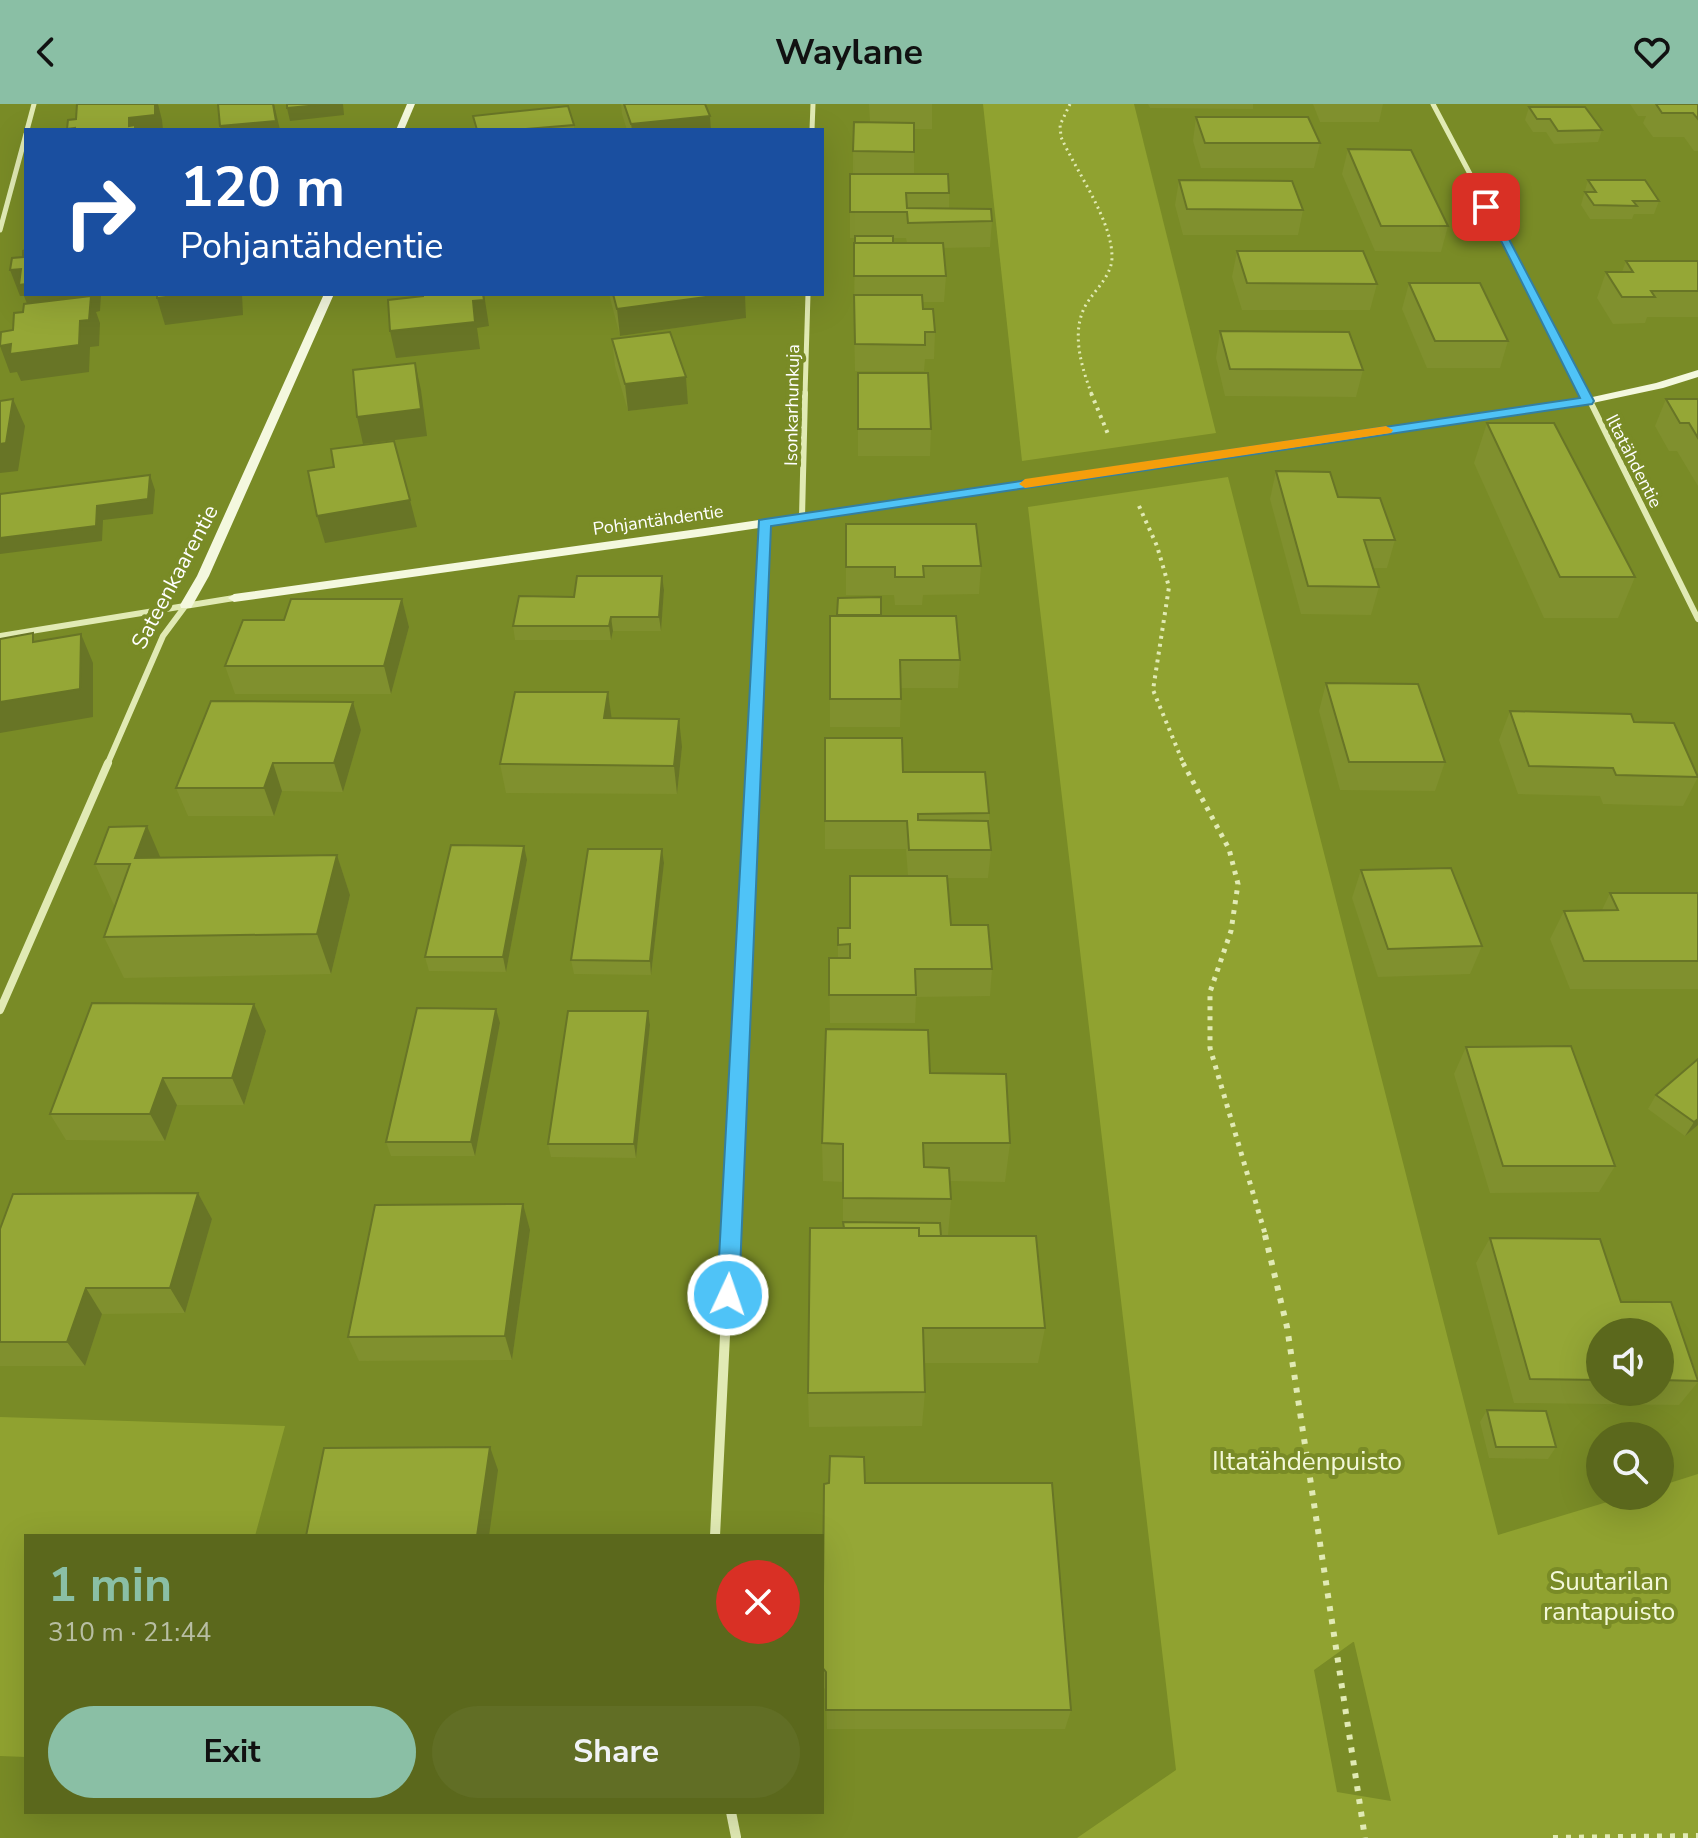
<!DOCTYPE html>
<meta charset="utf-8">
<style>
body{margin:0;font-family:"Nunito Sans",sans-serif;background:#616e25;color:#f1f3f6;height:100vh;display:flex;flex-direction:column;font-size:30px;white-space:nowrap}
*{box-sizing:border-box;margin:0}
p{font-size:26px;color:#b8bea3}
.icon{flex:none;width:44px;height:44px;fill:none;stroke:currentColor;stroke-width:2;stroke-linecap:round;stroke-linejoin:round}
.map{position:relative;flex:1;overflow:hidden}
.panel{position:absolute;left:24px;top:1430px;width:800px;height:280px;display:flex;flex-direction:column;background:#5b681c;border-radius:0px;box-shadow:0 8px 32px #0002}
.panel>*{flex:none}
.top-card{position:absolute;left:24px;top:24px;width:800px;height:168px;border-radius:0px;box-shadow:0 8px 32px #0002;background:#1a4fa0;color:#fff;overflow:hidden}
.tools{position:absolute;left:1586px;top:1214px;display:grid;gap:16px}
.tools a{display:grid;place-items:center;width:88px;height:88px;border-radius:50%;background:#5b681c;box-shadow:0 8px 32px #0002;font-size:40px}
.pin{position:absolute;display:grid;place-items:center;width:68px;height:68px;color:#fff;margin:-34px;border-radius:16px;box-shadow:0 4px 12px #0006}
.me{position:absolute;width:88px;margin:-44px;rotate:3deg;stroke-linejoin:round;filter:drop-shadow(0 0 6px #0008)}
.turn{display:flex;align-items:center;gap:28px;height:168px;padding:0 24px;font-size:36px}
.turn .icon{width:104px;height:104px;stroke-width:2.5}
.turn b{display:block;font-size:56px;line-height:68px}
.round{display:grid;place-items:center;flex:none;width:84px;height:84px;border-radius:42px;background:#616e25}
.head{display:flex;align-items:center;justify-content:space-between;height:136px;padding:0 24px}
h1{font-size:48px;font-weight:700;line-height:60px;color:#8abfa5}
.button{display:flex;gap:16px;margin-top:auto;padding:16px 24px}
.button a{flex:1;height:92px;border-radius:48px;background:#8abfa5;color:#111;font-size:32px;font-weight:700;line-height:92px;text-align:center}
.button a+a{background:#616e25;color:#f1f3f6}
header{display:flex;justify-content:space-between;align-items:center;height:104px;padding:0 24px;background:#8abfa5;color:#111;font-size:36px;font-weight:700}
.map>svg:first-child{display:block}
.green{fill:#90a230;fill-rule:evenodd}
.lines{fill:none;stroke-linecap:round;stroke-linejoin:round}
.path-far3{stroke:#e1eab4;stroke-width:3;stroke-dasharray:2 4;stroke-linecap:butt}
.path-far2{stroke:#e1eab4;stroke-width:4;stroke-dasharray:3 5;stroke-linecap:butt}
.path-far1{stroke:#e1eab4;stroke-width:5;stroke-dasharray:4 6;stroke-linecap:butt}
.path{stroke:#e1eab4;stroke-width:6;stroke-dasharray:5 8;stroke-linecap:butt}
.street-far3{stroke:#e1eab4;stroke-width:5}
.street-far2{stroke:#e1eab4;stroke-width:6}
.street-far1{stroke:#e1eab4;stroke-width:8}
.street{stroke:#e1eab4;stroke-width:10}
.secondary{fill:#f4f8de;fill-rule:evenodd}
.wall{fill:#80902e;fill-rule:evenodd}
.shaded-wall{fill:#687526}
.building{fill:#95a736;stroke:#687526;stroke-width:2}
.route{fill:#4fc3f7;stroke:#337fa1;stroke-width:2}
.slow{fill:#f59e0b}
.labels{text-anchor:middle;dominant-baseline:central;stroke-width:8;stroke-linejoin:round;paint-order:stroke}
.far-street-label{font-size:18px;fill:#fff;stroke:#798b26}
.street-label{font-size:22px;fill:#fff;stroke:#798b26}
.near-park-label{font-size:26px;fill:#f3f8d8;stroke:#798b26}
</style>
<header><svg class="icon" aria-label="back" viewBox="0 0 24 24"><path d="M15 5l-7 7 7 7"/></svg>Waylane<svg class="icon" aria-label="heart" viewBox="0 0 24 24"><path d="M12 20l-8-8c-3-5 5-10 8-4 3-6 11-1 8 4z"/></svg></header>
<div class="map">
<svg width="1698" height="1734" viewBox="0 0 1698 1734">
<rect width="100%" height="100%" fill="#798b26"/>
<g class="green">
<path d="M983,0H1134L1216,329L1022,357Z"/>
<path d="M1228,373L1498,1431L1627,1392H1660V1382L1698,1370V1734H1077L1176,1666L1028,403ZM1353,1538H1354L1391,1697L1337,1688L1314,1566Z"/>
<path d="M0,1313L285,1322L255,1432H26V1653L0,1652Z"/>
</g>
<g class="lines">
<path class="path-far3" d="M1070,0L1060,21L1061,33C1076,67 1112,116 1112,153C1112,170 1098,183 1089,196C1069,224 1081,262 1092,291"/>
<g class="path-far2">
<path d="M1091,289L1108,330"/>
<path d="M1139,402L1157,442L1169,483L1153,586L1184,661"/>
</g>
<path class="path-far1" d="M1183,659L1229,745L1238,780L1231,827L1210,888V944L1266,1133"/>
<g class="path">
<path d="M1265,1131L1287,1223L1365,1734"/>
<path d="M1553,1734L1698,1732"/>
</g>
<g class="street-far3">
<path d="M1433,0L1587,291"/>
<path d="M27,26L34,0"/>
<path d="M812,26L813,0"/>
<path d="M0,126L26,30"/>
<path d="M805,291L808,190"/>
</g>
<g class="street-far2">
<path d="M1586,289L1698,515"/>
<path d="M802,413L805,289"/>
<path d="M0,532L234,494"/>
<path d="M107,661L163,532L186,501"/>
<path d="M752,661L764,419"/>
</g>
<g class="street-far1">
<path d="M0,906L108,659"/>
<path d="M729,1133L752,659"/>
</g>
<g class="street">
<path d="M715,1432L730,1131"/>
<path d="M731,1708L736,1733"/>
</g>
<g class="secondary">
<path d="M407,0H415L404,26H396Z"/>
<path d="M324,190H334L209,472L191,504H181L180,501L197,472Z"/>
<path d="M1698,266V273L1663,284L1588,300L705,432L234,498L228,494L234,490L705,424L1588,294L1656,279Z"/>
</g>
</g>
<g class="wall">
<path d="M621,0H705L710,12L711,26H627L622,10Z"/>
<path d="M869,0H932V25H914V70L949,89V104L992,117L990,143L943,144L946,172L944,198H922L923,205L935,228L934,255H925L924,267H855L854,218L855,134H850V70H853V47L870,18ZM893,134H906L907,139H893Z"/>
<path d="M1148,0H1253V5L1150,4Z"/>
<path d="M1313,0H1383L1379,18H1320Z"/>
<path d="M1630,0H1698V47H1694L1684,33H1653L1643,19L1646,12H1638Z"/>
<path d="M1529,3L1602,26L1598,38L1554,40L1546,28H1533L1525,16Z"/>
<path d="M473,12L574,21V26H475Z"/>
<path d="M1196,13L1320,39L1314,64H1201L1193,37Z"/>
<path d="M1348,45L1448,122L1441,148L1375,147L1342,70Z"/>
<path d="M1179,76L1303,106L1298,131H1183L1175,101Z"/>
<path d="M1588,76L1659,97L1654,110H1634L1632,115H1590L1581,101Z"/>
<path d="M1237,147L1377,180L1370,206H1242L1232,173Z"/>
<path d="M1626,157H1698V213H1647L1645,219L1613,220L1597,194L1606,168H1622Z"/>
<path d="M1409,179L1508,237L1500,264H1427L1402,205Z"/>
<path d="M609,190H745L746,214L620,232Z"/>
<path d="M1220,227L1363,266L1356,293L1225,292L1216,254Z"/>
<path d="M612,235L686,273L688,300L628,307L615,262Z"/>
<path d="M858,269L931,325L930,352H858Z"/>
<path d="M1666,295H1698V382L1677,347H1669L1655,322Z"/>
<path d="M1487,319L1635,473L1618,514H1544L1474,359Z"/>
<path d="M1276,367L1338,393L1395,436L1387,464H1373L1379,483L1371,511L1301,510L1270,395Z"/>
<path d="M846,420L981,462L979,490L923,491L922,501H895L894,491H846Z"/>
<path d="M662,472L664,486L661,527H613L611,536H515L513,522L574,493Z"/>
<path d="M881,493V512L960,556L958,584H901L900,623H830V512H838V494Z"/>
<path d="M402,495L409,523L391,590H235L225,562L284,516Z"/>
<path d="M1326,579L1445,658L1435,687L1340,686L1319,607Z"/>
<path d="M353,598L361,626L343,688L282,687L274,712H188L176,684Z"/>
<path d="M1510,607L1634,618L1698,673L1683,702L1603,700L1600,692L1518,690L1499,636Z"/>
<path d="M612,614L682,643L677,690L506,689L500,660Z"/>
<path d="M903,668L989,709L991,746L988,774H947L951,821L992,865L990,892L916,893L915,919H830L829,854H838V824H850L908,772L906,745H825V717Z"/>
<path d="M662,745L664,759L651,871L574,870L571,856Z"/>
<path d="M337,751L350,791L331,870L124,874L104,833L116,801H114L95,760L161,754Z"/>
<path d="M527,756L506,868L429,867L425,853Z"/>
<path d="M1361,766L1482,842L1470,870L1378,873L1352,794Z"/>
<path d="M1610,789H1698V885H1570L1550,835L1564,807L1602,806Z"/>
<path d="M648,907L650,921L636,1054L551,1053L548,1040Z"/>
<path d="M500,919L475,1052H391L386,1038Z"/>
<path d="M266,927L244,1001H177L165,1037L66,1036L50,1010Z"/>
<path d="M1466,943L1615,1062L1599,1088L1490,1089L1454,970Z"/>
<path d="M930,969L1010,1039L1005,1078L950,1077L951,1095L948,1132L1045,1224L1038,1259H924L925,1288L922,1322L809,1323L808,1289L843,1124V1078L823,1077L822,1039Z"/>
<path d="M1656,991L1698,1021L1685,1032L1648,1005Z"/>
<path d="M198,1089L212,1115L185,1209L102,1210L85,1262H0V1125Z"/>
<path d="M530,1126L512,1256L359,1257L348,1233Z"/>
<path d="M1490,1134L1600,1135L1621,1198H1671L1698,1274V1278L1679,1301L1514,1299L1476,1159ZM1600,1228H1660V1288H1600Z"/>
<path d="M1487,1306L1556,1343L1548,1355L1489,1354L1480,1318Z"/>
<path d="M865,1379L1071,1606L1065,1625H827L826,1586L822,1582V1484Z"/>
</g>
<g class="shaded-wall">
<path d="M155,0H158L162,16L163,26H130L129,14Z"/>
<path d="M274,0L280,26H221L220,22Z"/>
<path d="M330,0H343L344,11L290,17L287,4Z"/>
<path d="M710,12L711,26H632L631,20Z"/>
<path d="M21,165L26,178V190H101L100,207L96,208L100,219L99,242L90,243L89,268L21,277L17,268L10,269L0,242L30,207L24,192H20L10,166Z"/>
<path d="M192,190H242L243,211L165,221L157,194Z"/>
<path d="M484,190L489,222L477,224L480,245L396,254L390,227L473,197Z"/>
<path d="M728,190H745L746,214L620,232L617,205Z"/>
<path d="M415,259L421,286L427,332L363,340L357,313Z"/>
<path d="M686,273L688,300L628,307L625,280Z"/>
<path d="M13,295L25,322L18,367L0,369V340Z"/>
<path d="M150,371L155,386L153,410L103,416L102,437L0,450V434L97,402Z"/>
<path d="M410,396L417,423L325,439L317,412Z"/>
<path d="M662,472L664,486L661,527L659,513Z"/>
<path d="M402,495L409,523L391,590L384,562Z"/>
<path d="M611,513L613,527L611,536L609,522Z"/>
<path d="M81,530L93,559V613L0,629V598Z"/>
<path d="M608,588L612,617L604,614Z"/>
<path d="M353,598L361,626L343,688L334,659Z"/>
<path d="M679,615L682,643L677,690L674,662Z"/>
<path d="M273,659L282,687L274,712L264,684Z"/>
<path d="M147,722L164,762L135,754Z"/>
<path d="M524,742L527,756L506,868L503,853Z"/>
<path d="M662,745L664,759L651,871L650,857Z"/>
<path d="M337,751L350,791L331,870L317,830Z"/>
<path d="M254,900L266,927L244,1001L232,974Z"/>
<path d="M496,905L500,919L475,1052L471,1038Z"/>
<path d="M648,907L650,921L636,1054L634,1040Z"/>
<path d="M163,974L177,1001L165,1037L150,1010Z"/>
<path d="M1698,1015V1021L1685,1032L1694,1018Z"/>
<path d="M198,1089L212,1115L185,1209L170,1184Z"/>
<path d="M523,1100L530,1126L512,1256L505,1232Z"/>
<path d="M86,1184L102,1210L85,1262L67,1238Z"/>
<path d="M490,1343L498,1366L489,1432H477Z"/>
</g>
<g class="building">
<path d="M77,0H155V11L129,14V22L135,21V26H75V24L67,25L68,16L76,15Z"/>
<path d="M218,0H273L276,17L220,22Z"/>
<path d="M287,0H330L287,4Z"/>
<path d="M624,0H705L710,12L631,20Z"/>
<path d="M1656,0H1698V15L1693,9H1662Z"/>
<path d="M568,2L574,21L514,26H477L473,12Z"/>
<path d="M1529,3H1585L1602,26L1558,27L1550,15H1537Z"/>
<path d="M1196,13H1308L1320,39H1205Z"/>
<path d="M854,18L914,19V48L853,47Z"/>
<path d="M1348,45L1411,46L1448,122H1381Z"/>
<path d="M850,70H948L949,89H906L907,104L991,105L992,117L908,119L907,108H850Z"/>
<path d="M1179,76L1292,77L1303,106L1187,105Z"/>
<path d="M1588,76H1645L1659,97H1633L1637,102L1594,101L1585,88H1596Z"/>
<rect x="855" y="132" width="38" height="7"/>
<path d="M854,139H943L946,172H854Z"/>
<path d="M26,146V180L19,181L21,165L10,166L12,154L23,153V147Z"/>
<path d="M1237,147H1363L1377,180L1247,179Z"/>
<path d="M1626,157H1698V187H1651L1655,193H1622L1606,168H1633Z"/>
<path d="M1409,179H1480L1508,237H1435Z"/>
<path d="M157,190H192L157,194Z"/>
<path d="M423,190H483L484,196L473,197L475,218L390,227L388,196L423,192Z"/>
<path d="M613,190H728L617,205Z"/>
<path d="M854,191H922L923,205H933L935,228H925V241L855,240Z"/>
<path d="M91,192L89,216L80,217L79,241L10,250L11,240L0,242L1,228L13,226L14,209L23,208L24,200Z"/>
<path d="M1220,227L1349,228L1363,266L1230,265Z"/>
<path d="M670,228L686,273L625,280L612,235Z"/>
<path d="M415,259L421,305L357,313L353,266Z"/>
<path d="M858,269H928L931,325H858Z"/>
<path d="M13,295L6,339L0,340V297Z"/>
<path d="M1666,295H1698V334L1689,319H1680Z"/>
<path d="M1487,319H1554L1635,473H1560Z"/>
<path d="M394,337L410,396L317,412L308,367L334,363L331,345Z"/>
<path d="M1276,367L1330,368L1338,393L1380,394L1395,436H1364L1379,483L1308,482Z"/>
<path d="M150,371L148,395L97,402L96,422L0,434V390Z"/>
<path d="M846,420H976L981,462H923L924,473H895V463H846Z"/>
<path d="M577,472H662L659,513H611L609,522H513L519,492L574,493Z"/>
<path d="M881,493V511H837L838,494Z"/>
<path d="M291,495H402L384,562H225L243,516H284Z"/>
<path d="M830,512H956L960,556H900L901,595H830Z"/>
<path d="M33,529V538L81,530L80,585L0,598V535Z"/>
<path d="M1326,579L1418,580L1445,658H1349Z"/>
<path d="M515,588H608L604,614L679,615L674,662L500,660Z"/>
<path d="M211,597L353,598L334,659H273L264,684H176Z"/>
<path d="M1510,607L1631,610L1634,618L1674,619L1698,673L1616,671L1613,664L1529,662Z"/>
<path d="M825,634H902L903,668H985L989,709L918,710V716L988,717L991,746H909L907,717H825Z"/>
<path d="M147,722L135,754L337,751L317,830L104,833L130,760H95L109,723Z"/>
<path d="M451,741L524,742L503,853H425Z"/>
<path d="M588,745H662L650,857L571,856Z"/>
<path d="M1451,764L1482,842L1388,845L1361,766Z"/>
<path d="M850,772H947L951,821H988L992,865H915L916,891H829V854H850V840L838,841V824H850Z"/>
<path d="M1610,789H1698V857H1584L1564,807L1618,806Z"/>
<path d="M92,899L254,900L232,974H163L150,1010H50Z"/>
<path d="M417,904L496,905L471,1038H386Z"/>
<path d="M568,907H648L634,1040H548Z"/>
<path d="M826,925L928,926L930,969L1006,970L1010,1039H923L924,1063L949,1064L951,1095L843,1094V1040L822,1039Z"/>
<path d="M1571,942L1615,1062H1503L1466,943Z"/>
<path d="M1698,955V1015L1694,1018L1656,991Z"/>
<path d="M198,1089L170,1184H86L67,1238H0V1125L13,1090Z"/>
<path d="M523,1100L505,1232L348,1233L375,1101Z"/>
<path d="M843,1118L940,1119L941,1132H919V1124H844Z"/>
<path d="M810,1124H919V1132H1036L1045,1224H923L925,1288L808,1289Z"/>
<path d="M1490,1134L1600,1135L1621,1198H1671L1698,1277L1660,1276V1228H1600V1276L1530,1275Z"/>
<path d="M1487,1306L1546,1307L1556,1343H1496Z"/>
<path d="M490,1343L477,1432H306L324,1344Z"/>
<path d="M830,1352L864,1353L865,1379H1052L1071,1606H826V1568L822,1563V1484L823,1482L824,1380L829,1379Z"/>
</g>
<path class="route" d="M1483,101L1492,103L1594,297L1592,300L771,422L739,1191L736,1197L728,1200L720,1197L717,1191L759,416L1580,294Z"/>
<path class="slow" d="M1386,322L1393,326L1391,329L1025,384L1019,380L1025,375Z"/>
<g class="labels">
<g class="far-street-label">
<text transform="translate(792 301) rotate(-89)">Isonkarhunkuja</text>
<text transform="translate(1634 357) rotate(63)">Iltatähdentie</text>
<text transform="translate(658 416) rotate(-8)">Pohjantähdentie</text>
</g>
<g class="street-label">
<text transform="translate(175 473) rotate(-62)">Sateenkaarentie</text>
</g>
<g class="near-park-label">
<text x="1307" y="1357">Iltatähdenpuisto</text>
<text x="1609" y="1477">Suutarilan<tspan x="1609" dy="30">rantapuisto</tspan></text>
</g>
</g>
</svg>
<div class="tools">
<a><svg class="icon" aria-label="sound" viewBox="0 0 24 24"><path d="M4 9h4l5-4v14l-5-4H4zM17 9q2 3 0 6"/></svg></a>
<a><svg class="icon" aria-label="search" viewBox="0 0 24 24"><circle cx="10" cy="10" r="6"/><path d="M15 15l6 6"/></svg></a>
</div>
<div class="pin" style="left:1486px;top:103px;background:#d93025"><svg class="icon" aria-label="arrive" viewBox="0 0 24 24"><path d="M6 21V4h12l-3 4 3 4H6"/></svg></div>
<svg class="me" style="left:728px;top:1191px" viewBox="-20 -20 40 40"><circle r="17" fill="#4fc3f7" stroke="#fff" stroke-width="3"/><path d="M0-11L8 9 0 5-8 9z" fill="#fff"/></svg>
<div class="top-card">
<div class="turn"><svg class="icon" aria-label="right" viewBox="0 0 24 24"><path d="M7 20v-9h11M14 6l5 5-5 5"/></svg><div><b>120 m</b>Pohjantähdentie</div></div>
</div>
<section class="panel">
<div class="head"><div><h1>1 min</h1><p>310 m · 21:44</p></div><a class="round" style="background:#d93025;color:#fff"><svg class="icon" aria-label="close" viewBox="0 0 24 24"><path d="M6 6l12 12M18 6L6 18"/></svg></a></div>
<div class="button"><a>Exit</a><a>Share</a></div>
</section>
</div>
